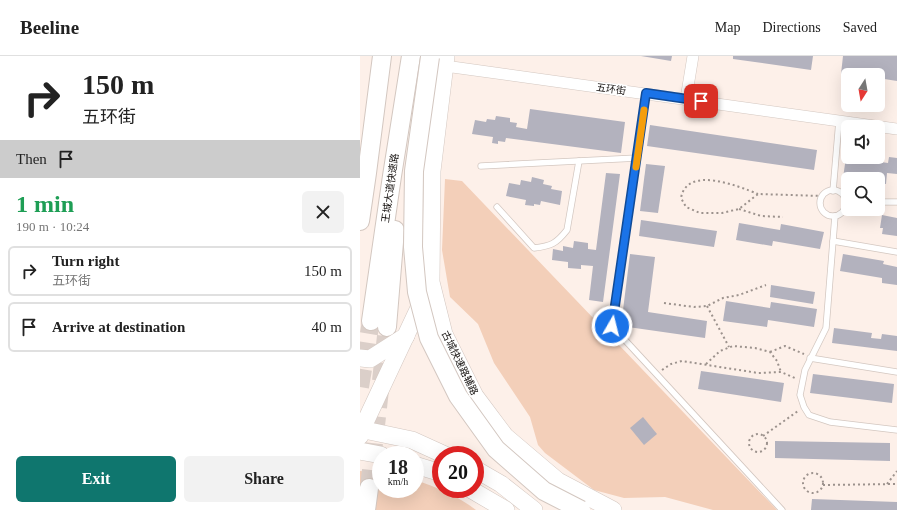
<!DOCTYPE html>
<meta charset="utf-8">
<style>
body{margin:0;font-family:"Times New Roman","Noto Sans SC",serif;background:#f2f2f2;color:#222;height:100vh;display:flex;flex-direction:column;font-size:15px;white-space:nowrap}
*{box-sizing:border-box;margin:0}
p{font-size:13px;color:#767676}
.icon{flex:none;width:22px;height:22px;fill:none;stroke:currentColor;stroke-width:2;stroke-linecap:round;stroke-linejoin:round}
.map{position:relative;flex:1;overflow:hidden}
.drawer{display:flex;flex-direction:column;background:#fff;width:360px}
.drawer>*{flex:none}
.guide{background:#fff;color:#222;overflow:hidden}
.needle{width:26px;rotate:191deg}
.fabs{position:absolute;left:481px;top:12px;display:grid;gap:8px}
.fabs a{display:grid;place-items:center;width:44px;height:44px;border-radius:6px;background:#fff;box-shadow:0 4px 16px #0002;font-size:20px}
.speed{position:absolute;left:12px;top:390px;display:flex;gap:8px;font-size:20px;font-weight:700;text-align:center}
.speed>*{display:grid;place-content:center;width:52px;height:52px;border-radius:50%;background:#fff;box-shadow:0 4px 16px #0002;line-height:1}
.speed small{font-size:10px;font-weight:400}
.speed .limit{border:6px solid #d22;background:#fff;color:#111}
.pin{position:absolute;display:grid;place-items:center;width:34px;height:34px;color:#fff;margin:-17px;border-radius:8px;box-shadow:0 2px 6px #0006}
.me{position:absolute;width:44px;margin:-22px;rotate:8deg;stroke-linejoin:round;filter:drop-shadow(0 0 3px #0008)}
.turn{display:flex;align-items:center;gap:14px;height:84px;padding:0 16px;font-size:18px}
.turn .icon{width:52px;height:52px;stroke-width:2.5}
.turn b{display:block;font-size:28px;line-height:34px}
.then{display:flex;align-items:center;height:38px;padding:0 16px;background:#0003;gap:8px;font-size:15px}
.round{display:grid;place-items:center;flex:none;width:42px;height:42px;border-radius:6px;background:#f2f2f2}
.overview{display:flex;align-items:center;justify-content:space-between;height:68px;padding:0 16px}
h1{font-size:24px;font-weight:600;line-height:30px;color:#1e9e55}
.button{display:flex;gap:8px;margin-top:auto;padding:8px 16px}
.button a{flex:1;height:46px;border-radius:6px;background:#0f766e;color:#fff;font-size:16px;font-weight:600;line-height:46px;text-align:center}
.button a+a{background:#f2f2f2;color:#222}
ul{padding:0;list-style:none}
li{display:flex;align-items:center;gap:12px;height:50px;margin:0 8px 6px;padding:0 8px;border:2px solid #e0e0e0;border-radius:6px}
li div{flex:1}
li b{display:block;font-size:15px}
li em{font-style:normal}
header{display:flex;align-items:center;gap:24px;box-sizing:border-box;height:56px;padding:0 20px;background:#fff;border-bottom:1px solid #e0e0e0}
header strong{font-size:19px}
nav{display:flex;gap:22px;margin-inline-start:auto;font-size:14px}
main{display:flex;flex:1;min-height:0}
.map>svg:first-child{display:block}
.green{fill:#f3cfb9}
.building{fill:#b3b2be}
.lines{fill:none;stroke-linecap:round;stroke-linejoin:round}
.trunk-tunnel{stroke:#dbcfc9;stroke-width:18;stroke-dasharray:18 9;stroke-linecap:butt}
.service-casing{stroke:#d3c7c0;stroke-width:7}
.minor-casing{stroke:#d3c7c0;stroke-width:12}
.primary-casing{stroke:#d3c7c0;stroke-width:18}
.trunk-casing{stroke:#d3c7c0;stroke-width:20}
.path{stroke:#9c928d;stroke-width:2;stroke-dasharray:2 3;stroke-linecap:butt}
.service{stroke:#fff;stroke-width:5.5}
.minor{stroke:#fff;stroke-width:11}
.primary{stroke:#fff;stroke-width:17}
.trunk{stroke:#fff;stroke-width:18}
.trunk-bridge-casing{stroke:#d3c7c0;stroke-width:20;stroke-linecap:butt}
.trunk-bridge{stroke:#fff;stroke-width:18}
.route-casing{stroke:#114b97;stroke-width:10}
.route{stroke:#1a73e8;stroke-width:7}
.slow{stroke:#f59e0b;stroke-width:7}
.labels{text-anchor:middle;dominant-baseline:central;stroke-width:3.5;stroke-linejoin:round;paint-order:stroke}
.street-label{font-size:10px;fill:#181412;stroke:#fff}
</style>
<header>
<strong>Beeline</strong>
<nav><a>Map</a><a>Directions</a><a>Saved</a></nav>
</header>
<main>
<section class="drawer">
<div class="guide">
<div class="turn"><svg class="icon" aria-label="right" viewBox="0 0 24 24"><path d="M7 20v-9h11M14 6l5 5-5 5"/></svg><div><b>150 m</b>五环街</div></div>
<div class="then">Then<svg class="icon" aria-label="arrive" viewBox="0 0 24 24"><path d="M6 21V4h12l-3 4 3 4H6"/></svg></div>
</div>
<div class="overview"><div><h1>1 min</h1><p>190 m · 10:24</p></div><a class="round"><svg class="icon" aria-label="close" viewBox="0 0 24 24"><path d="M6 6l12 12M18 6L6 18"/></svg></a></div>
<ul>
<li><svg class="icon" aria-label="right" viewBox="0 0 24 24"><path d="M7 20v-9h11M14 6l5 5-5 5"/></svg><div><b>Turn right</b><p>五环街</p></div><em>150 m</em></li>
<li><svg class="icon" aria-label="arrive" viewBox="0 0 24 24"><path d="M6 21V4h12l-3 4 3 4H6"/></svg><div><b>Arrive at destination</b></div><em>40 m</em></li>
</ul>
<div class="button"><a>Exit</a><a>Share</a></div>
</section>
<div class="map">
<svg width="537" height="454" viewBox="0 0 537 454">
<rect width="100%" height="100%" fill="#fdf0e9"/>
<g class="green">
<path d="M85,123L102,125L417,454H353L305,441L264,442L234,434L185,397L178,389L170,361L134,307L118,268L90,241L82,194Z"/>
<path d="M0,415L21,417V433H55V424C77,431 98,440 116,454H0Z"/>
</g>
<g class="building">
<path d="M281,0H312L311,5Z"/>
<path d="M373,0H453L451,14L373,3Z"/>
<path d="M483,0H537V25L518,22V19H492L481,18Z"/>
<path d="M170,53L265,66L261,97L146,82L145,86L138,85V88L132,87L133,81L112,78L115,64L126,66L127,63L135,64L136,60L150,62V66L157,67L156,71L167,73Z"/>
<path d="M290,69L457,94L454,114L287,90Z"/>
<path d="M486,101L528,107L529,101L537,102V118L527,117L526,128L518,127V123L483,122Z"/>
<path d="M286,108L305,110L298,157L280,155Z"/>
<path d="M246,117L260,118L243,246L229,244L233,210L221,209V213L208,212V206L192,204L193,193L203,195V190L213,192L214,185L228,187V193L236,194Z"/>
<path d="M172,121L184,124L183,128L192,130L191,133L202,135L200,149L181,145L180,149L174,148V150L165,149L166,144L146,140L149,127L160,129L161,124L171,126Z"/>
<path d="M522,159L537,162V180L522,178L523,172H520Z"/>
<path d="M281,164L357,175L354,191L279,180Z"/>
<path d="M379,167L420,174L421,168L464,176L460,193L413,185L412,190L376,184Z"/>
<path d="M270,198L295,201L288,256L347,265L345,282L261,270Z"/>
<path d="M483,198L524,205L523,208L537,211V229L522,227V222L480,215Z"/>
<path d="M411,229L455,236L453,248L410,241Z"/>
<path d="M366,245L410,252L411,246L457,253L454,271L408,264L407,271L363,265Z"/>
<path d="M474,272L512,277L511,282L521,283L522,278L537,280V295L472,287Z"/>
<path d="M341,315L424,327L421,346L338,333Z"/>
<path d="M453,318L534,328L532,347L450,337Z"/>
<path d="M283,361L297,378L284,389L270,372Z"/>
<path d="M415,385L530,387V405L415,402Z"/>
<path d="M452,443L537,446V454H451Z"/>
</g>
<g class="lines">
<g class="trunk-tunnel">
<path d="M0,331L11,265"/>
<path d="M9,432L27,271"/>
</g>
<defs>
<g id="service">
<path d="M287,37L252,270L422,454"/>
<path d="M121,110L277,102"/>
<circle cx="473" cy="147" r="13"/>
<path d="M473,135L479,65"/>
<path d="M518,146H537"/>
<path d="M137,151L174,192C191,190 196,188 207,174L219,105"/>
<path d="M475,160L466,272L445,314L440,339L444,351L449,359L470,366L537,374"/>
<path d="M473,185L537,196"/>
<path d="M450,302L537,316"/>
</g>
<g id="minor">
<path d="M85,10L537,73"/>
<path d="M326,43L333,0"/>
</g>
<g id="primary">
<path d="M86,0L72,115L71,226L84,278L115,340L145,380L198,425L253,454"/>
<path d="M0,302L10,303L46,280"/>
<path d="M0,373L52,384L85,399"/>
<path d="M0,380L2,373L64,241"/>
<path d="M0,395L21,399"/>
<path d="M55,409L81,417"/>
<path d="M115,413L141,428L174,454"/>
<path d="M110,433L146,454"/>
</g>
<g id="trunk">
<path d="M0,165L7,117L22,0"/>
<path d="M11,265L32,120L51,0"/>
<path d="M27,271L35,174"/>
<path d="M6,454L9,432"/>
</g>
</defs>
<use href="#service" class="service-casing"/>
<use href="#minor" class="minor-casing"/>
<use href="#primary" class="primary-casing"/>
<use href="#trunk" class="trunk-casing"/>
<g class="path">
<path d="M398,138C378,130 327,109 321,142L326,151L340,157H362L379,153L398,138L462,140"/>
<path d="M379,153L401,160L423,161"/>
<path d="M304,247L334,251L347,250L363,242L379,239L406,229"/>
<path d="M347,250L369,291"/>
<path d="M410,296L425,290L444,298"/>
<path d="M346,308L360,295L373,290L395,292L410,296L417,305L421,316"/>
<path d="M302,314L311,308L322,305L398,317L421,316L435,322"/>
<circle cx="398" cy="387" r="9"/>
<path d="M403,380L438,355"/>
<circle cx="453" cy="427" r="10"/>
<path d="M527,428L537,415"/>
<path d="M463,429L537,428"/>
</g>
<use href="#service" class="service"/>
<use href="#minor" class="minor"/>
<use href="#primary" class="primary"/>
<use href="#trunk" class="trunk"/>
<defs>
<path id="trunk-bridge" d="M70,1L54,115L53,191L57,236L69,282L98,340L136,393L184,435L221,454"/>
</defs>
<use href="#trunk-bridge" class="trunk-bridge-casing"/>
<use href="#trunk-bridge" class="trunk-bridge"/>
</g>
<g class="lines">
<defs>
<path id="route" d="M252,270L286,37L341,45"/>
</defs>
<use href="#route" class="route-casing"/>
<use href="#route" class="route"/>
<path class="slow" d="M276,111L284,54"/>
</g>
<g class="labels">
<g class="street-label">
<text transform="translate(251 33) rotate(8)">五环街</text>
<text transform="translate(30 132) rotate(-82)">王城大道快速路</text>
<text transform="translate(100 307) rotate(64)">古城快速路辅路</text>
</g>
</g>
</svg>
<div class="fabs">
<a><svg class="needle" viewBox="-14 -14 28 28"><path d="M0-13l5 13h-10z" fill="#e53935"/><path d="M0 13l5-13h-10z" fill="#767676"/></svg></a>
<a><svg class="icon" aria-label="sound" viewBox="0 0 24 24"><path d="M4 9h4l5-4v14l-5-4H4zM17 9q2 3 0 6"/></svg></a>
<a><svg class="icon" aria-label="search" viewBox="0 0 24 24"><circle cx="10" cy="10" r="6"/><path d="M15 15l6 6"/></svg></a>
</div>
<div class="speed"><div>18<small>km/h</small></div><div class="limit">20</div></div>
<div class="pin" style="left:341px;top:45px;background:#d93025"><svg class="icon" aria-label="arrive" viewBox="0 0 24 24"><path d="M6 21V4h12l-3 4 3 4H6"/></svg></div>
<svg class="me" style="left:252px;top:270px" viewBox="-20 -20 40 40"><circle r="17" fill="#1a73e8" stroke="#fff" stroke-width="3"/><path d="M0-11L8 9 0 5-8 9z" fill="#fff"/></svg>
</div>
</main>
